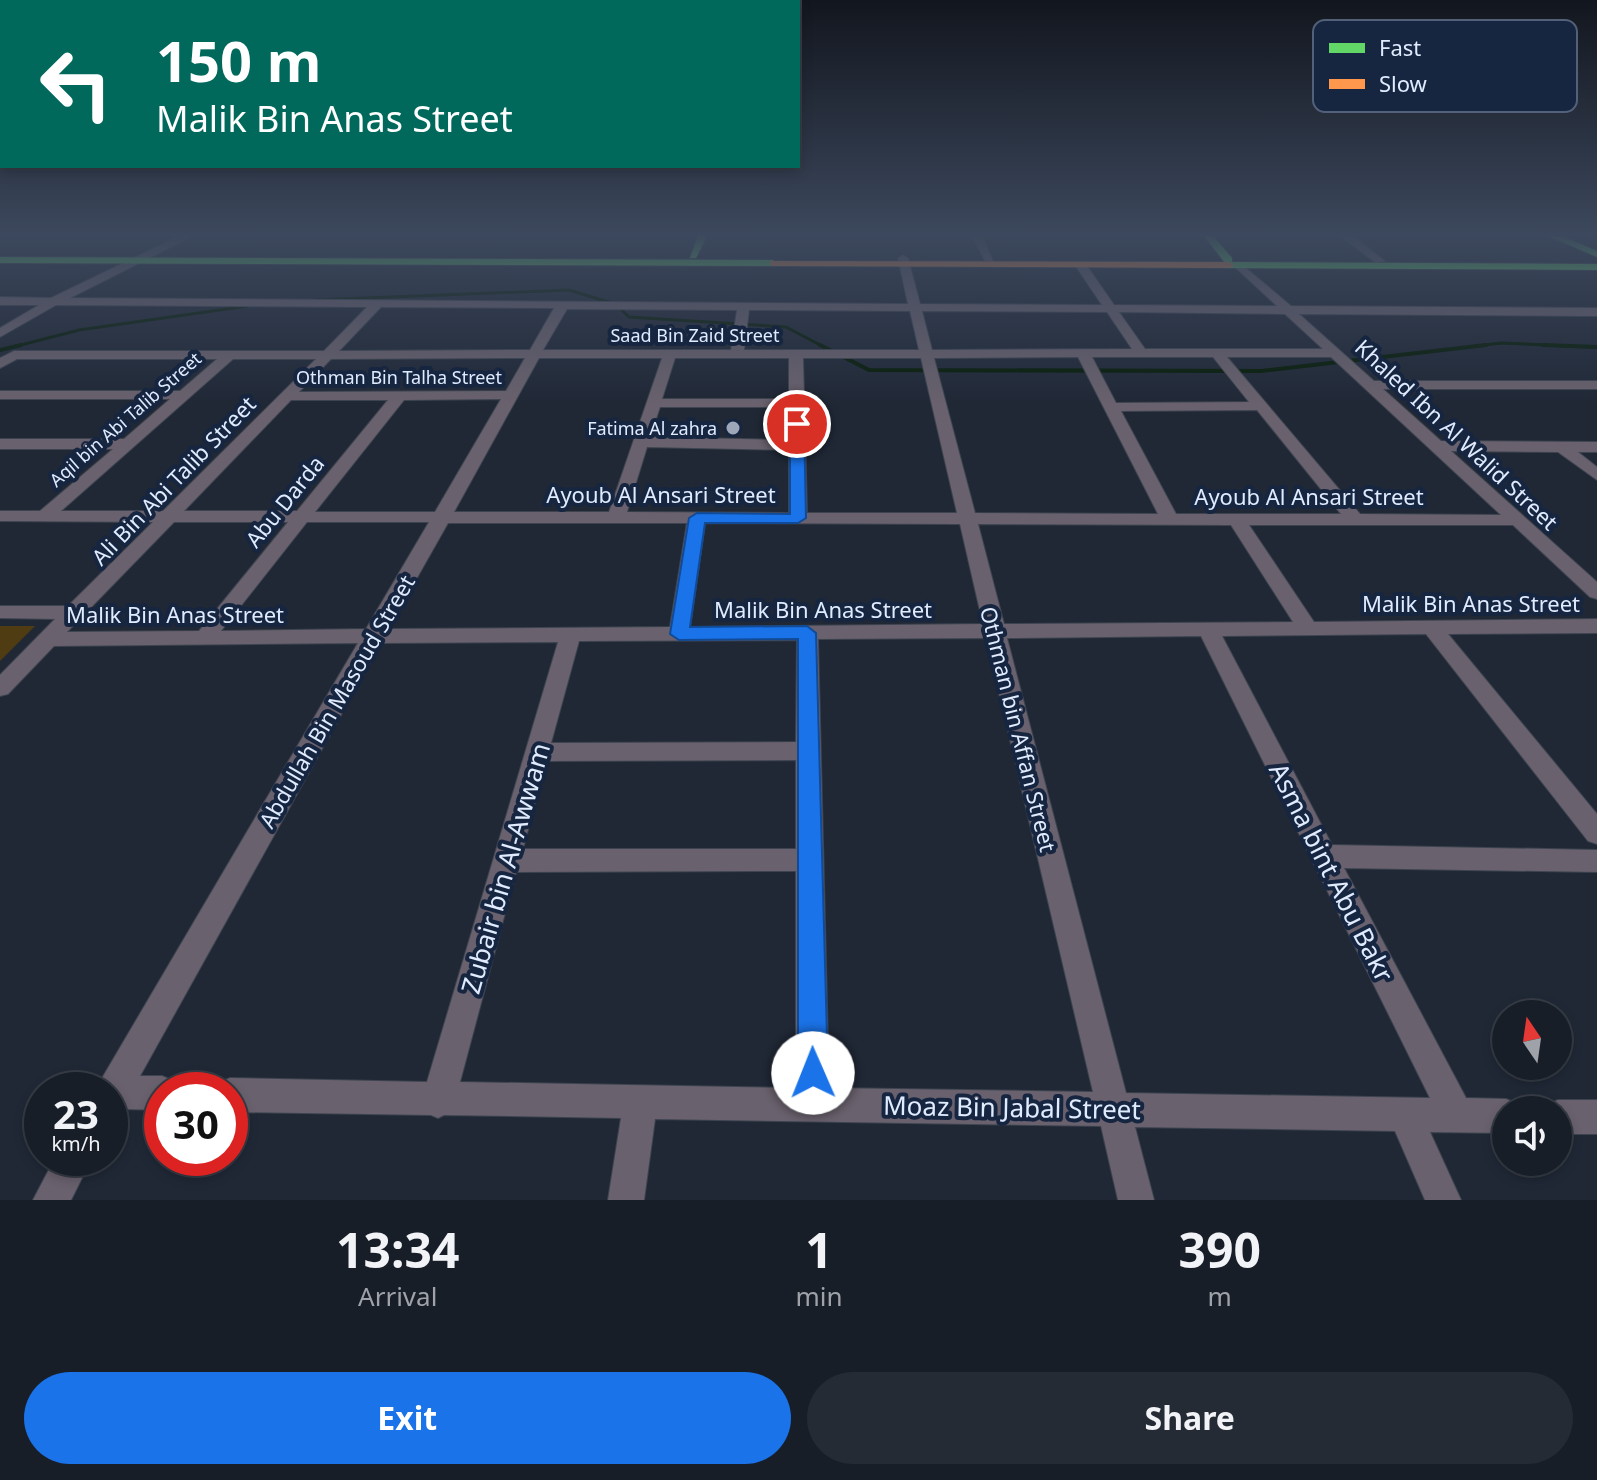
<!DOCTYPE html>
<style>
body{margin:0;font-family:"Noto Sans",sans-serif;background:#252b34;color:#f1f3f6;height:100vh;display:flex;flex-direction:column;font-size:30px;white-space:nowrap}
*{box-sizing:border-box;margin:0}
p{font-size:26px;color:#9fa2a8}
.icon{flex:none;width:44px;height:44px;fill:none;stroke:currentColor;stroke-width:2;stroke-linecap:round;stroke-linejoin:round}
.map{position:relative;height:1200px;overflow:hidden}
.side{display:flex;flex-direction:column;background:#181e28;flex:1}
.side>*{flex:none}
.top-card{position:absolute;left:0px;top:0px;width:800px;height:168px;box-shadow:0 4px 12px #0003,0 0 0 2px #363c45;background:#00695c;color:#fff;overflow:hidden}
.needle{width:52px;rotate:347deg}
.buttons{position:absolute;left:1492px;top:1000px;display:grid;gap:16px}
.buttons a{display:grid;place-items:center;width:80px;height:80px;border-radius:50%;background:#181e28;box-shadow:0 4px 12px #0003,0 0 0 2px #363c45;font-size:40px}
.speed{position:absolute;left:24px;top:1072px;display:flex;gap:16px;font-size:40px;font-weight:700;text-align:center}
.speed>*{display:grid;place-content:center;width:104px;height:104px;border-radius:50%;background:#181e28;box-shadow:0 4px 12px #0003,0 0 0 2px #363c45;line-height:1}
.speed small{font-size:20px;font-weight:400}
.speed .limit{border:12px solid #d22;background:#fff;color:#111}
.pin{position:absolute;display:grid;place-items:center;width:68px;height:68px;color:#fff;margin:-34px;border:4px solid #fff;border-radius:50%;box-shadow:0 2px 8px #0007}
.me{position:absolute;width:88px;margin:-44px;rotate:359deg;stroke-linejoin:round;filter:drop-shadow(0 0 6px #0008)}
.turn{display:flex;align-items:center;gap:28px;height:168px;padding:0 24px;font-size:36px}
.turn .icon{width:104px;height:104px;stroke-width:2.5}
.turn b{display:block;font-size:56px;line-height:68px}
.eta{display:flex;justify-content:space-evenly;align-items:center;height:136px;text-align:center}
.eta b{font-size:48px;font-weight:700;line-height:56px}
.cta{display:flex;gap:16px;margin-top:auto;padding:16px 24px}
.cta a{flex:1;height:92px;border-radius:48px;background:#1a73e8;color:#fff;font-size:32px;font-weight:700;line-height:92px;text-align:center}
.cta a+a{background:#252b34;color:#f1f3f6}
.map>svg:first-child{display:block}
.green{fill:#4f3c13}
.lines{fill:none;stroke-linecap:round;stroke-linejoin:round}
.stream-far1{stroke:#061c07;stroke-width:3}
.stream{stroke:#061c07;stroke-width:4}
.street-casing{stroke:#3d4450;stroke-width:2}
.fast-casing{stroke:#3d4450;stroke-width:2}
.slow-casing{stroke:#3d4450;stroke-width:2}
.street{fill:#69616d;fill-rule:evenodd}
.fast{fill:#63d668;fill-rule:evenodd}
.slow{fill:#ff974d;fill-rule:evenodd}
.route{fill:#1a73e8;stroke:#114b97;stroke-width:2}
.poi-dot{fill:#9da7b8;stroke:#162540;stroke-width:3}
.labels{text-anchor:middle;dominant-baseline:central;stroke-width:8;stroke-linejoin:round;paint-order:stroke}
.far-street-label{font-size:18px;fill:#e0ebfe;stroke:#162540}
.far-poi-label{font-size:18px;fill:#e0ebfe;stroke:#162540;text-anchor:end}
.street-label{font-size:22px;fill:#e0ebfe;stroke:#162540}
.near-street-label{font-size:26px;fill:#e0ebfe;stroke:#162540}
.key{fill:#162540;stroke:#536079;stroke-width:2}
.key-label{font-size:22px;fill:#e0ebfe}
</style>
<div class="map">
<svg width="1597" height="1200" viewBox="0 0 1597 1200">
<rect width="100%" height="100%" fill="#202836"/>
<path class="green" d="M0,626H35L0,661Z"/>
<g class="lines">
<g class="stream-far1">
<path d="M314,300L569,290L615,304L629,317L786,327L824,347"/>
<path d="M13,347L79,330L248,306"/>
<path d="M1469,347L1501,343L1591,347"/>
</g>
<g class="stream">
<path d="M820,345L869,370L1261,371L1486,345"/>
<path d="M1543,345L1597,347"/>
<path d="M0,350L21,345"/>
</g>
<defs>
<g id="street">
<path d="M179,236H193L70,298L908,304L898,258L903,255L908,258L920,304L1102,305L1075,265L1081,262L1085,263L1114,305L1277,306L1236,268L1234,266L1240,263L1291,306L1597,308V316L1299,314L1374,381H1597V389H1383L1441,441L1597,442V452H1578L1597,467V480L1558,452L1451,451L1597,582V599L1590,597L1513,525H1249L1314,622L1597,619V633L1448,634L1597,814V844L1588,841L1426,634L1222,636L1332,845L1597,850V872L1344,868L1466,1098L1506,1099L1518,1104L1520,1110H1506V1133L1430,1132L1461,1200H1425L1395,1131L1135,1127L1154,1200H1118L1101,1126L655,1119L644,1200H608L621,1118L444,1115L438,1118L431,1115L230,1112V1090H215L218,1083L230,1078L427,1082L558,642L381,643L140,1076H162L174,1081L177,1090H162V1110L122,1109L110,1114V1090H96L98,1085L358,643L54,646L8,694L0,696V675L55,619L0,618V606H68L153,522L0,521V511H40L113,449H0V439H124L170,399H0V391H180L217,359H17L0,368V358L14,351H324L367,307L56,305L0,337V328L39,305H0V297L51,298ZM381,307L554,308L530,350L339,351ZM567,309L737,310L731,350H543ZM749,310L910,311L919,350H744ZM922,311L1107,312L1132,349L932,350ZM1119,312L1285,314L1323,349H1145ZM1078,357L1158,514L975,513L934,358ZM1092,357H1213L1249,402L1116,403ZM1227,357H1331L1501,515L1360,514ZM525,358L506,391L299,392L331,359ZM539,358H662L609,512H454ZM675,358H789V399H662ZM803,358H921L957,513H807ZM233,359H316L163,511H61ZM501,399L435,512H315L404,400ZM291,400H388L297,511H184ZM660,407H789V440L650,437ZM1257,410L1341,514H1176L1121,411ZM647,447L789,450V513L627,512ZM174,522H288L199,631L67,632ZM307,522H429L366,629L221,631ZM448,523H687L670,627L388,629ZM705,523L960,524L983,624L690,627ZM978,524L1231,525L1293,622L1004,624ZM1201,636L1430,1098L1126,1093L1007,638ZM986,638L1093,1092L829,1088L818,639ZM797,640L796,742L551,743L579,641ZM796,760V849H523L546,761ZM796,871V1088L460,1082L516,872Z"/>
<path d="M972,236H982L993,261H985Z"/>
<path d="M1341,236H1353L1385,261L1376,263Z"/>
<path d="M1558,1100H1597V1134H1558V1110H1544L1546,1105Z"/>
<path d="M55,1158H92L71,1200H33Z"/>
</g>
<g id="fast">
<path d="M698,236H707L696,258H690Z"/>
<path d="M1204,236H1213L1232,258V262L1597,264V270L1229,268Z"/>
<path d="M1548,236H1561L1597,251V257Z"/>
<path d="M0,257L773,260L778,263L773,266L0,263Z"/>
</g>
<path id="slow" d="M770,261L1229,262L1234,265L1229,268L773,266L770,265Z"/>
</defs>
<use href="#street" class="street-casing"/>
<use href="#fast" class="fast-casing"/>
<use href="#slow" class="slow-casing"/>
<use href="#street" class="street"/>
<use href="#fast" class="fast"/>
<use href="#slow" class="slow"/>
</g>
<linearGradient id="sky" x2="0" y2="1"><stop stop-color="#12161e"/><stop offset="0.58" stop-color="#3c485d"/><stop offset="1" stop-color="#3c485d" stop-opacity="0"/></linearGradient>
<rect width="1597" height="404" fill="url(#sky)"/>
<path class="route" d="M797,420L804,424L806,518L798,523H705L690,627L807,626L816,633L828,1073L823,1084L813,1088L802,1084L798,1073V639L679,640L670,634L689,518L697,513L790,514V424Z"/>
<circle class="poi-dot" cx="733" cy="428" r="8"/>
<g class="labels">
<g class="far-street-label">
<text x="695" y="335">Saad Bin Zaid Street</text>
<text x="399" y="377">Othman Bin Talha Street</text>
<text transform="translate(125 419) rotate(-41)">Aqil bin Abi Talib Street</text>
</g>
<g class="far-poi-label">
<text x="717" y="428">Fatima Al zahra</text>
</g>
<g class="street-label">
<text transform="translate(1457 434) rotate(43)">Khaled Ibn Al Walid Street</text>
<text transform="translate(173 480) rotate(-46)">Ali Bin Abi Talib Street</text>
<text x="661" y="494">Ayoub Al Ansari Street</text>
<text x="1309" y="496">Ayoub Al Ansari Street</text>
<text transform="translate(284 501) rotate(-51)">Abu Darda</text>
<text x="1471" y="603">Malik Bin Anas Street</text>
<text x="823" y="609">Malik Bin Anas Street</text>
<text x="175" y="614">Malik Bin Anas Street</text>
<text transform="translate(336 701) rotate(-60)">Abdullah Bin Masoud Street</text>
<text transform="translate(1019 729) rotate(76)">Othman bin Affan Street</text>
</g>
<g class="near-street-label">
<text transform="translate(505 868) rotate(-74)">Zubair bin Al-Awwam</text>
<text transform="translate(1332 872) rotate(63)">Asma bint Abu Bakr</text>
<text transform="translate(1012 1107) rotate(1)">Moaz Bin Jabal Street</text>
</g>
</g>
<rect x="1313" y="20" width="264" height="92" rx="12" class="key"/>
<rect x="1329" y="43" width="36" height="10" fill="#63d668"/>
<rect x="1329" y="79" width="36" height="10" fill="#ff974d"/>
<g class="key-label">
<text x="1379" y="56">Fast</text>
<text x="1379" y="92">Slow</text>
</g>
</svg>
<div class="buttons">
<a><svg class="needle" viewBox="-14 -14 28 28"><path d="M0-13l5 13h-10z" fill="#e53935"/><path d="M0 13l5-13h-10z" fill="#9fa2a8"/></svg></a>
<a><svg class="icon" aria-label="sound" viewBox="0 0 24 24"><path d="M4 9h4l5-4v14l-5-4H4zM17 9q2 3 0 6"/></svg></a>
</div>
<div class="speed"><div>23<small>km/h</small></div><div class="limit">30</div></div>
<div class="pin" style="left:797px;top:424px;background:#d93025"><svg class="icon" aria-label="arrive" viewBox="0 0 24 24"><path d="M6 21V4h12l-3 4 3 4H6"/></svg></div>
<svg class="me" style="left:813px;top:1073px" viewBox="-20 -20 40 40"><circle r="19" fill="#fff"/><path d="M0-13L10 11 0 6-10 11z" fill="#1a73e8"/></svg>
<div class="top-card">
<div class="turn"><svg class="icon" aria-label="left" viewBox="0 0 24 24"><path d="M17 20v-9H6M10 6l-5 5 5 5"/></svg><div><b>150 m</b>Malik Bin Anas Street</div></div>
</div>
</div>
<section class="side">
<div class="eta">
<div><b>13:34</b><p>Arrival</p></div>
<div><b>1</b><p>min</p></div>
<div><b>390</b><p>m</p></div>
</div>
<div class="cta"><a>Exit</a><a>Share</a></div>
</section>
